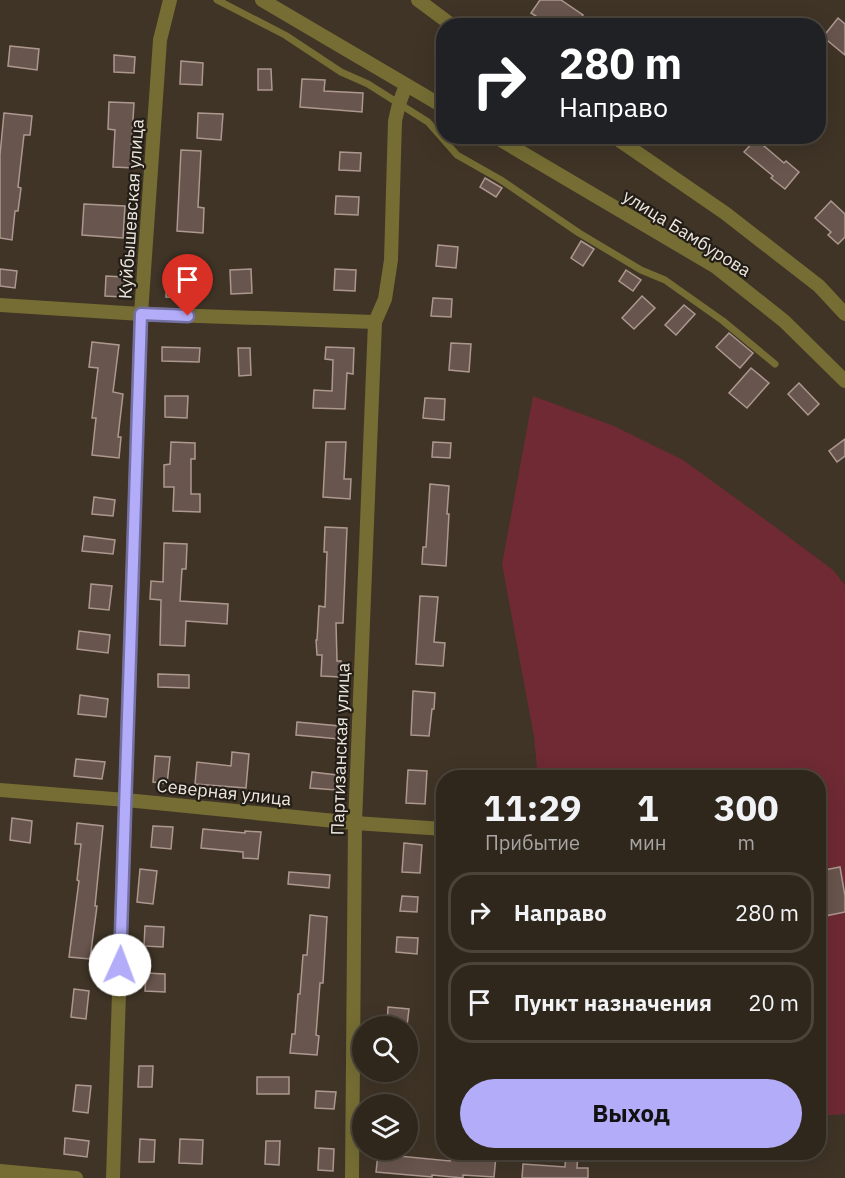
<!DOCTYPE html>
<html lang="ru">
<meta charset="utf-8">
<style>
body{margin:0;font-family:"IBM Plex Sans",sans-serif;background:#3b3329;color:#f1f3f6;height:100vh;display:flex;flex-direction:column;font-size:22px;white-space:nowrap}
*{box-sizing:border-box;margin:0}
p{font-size:20px;color:#a7a5a3}
.icon{flex:none;width:33px;height:33px;fill:none;stroke:currentColor;stroke-width:2;stroke-linecap:round;stroke-linejoin:round}
.map{position:relative;flex:1;overflow:hidden}
.panel{position:absolute;left:436px;top:770px;width:390px;height:390px;display:flex;flex-direction:column;background:#2f271c;border-radius:24px;box-shadow:0 6px 24px #0002,0 0 0 2px #4a443b}
.panel>*{flex:none}
.top-card{position:absolute;left:436px;top:18px;width:390px;height:126px;border-radius:24px;box-shadow:0 6px 24px #0002,0 0 0 2px #4a443b;background:#202124;color:#fff;overflow:hidden}
.controls{position:absolute;left:352px;top:1016px;display:grid;gap:12px}
.controls a{display:grid;place-items:center;width:66px;height:66px;border-radius:50%;background:#2f271c;box-shadow:0 6px 24px #0002,0 0 0 2px #4a443b;font-size:30px}
.pin{position:absolute;display:grid;place-items:center;width:51px;height:51px;color:#fff;margin:-62px -26px;border-radius:50% 50% 50% 0;rotate:-45deg;box-shadow:0 0 6px #0007}
.pin .icon{rotate:45deg}
.me{position:absolute;width:66px;margin:-33px;rotate:2deg;stroke-linejoin:round;filter:drop-shadow(0 0 4px #0008)}
.turn{display:flex;align-items:center;gap:21px;height:126px;padding:0 24px;font-size:27px}
.turn .icon{width:78px;height:78px;stroke-width:2.5}
.turn b{display:block;font-size:42px;line-height:51px}
.eta{display:flex;justify-content:space-evenly;align-items:center;height:102px;text-align:center}
.eta b{font-size:36px;font-weight:700;line-height:42px}
.cta{display:flex;gap:12px;margin-top:auto;padding:12px 24px}
.cta a{flex:1;height:69px;border-radius:36px;background:#b3adf9;color:#111;font-size:24px;font-weight:700;line-height:69px;text-align:center}
ul{padding:0;list-style:none}
li{display:flex;align-items:center;gap:18px;height:81px;margin:0 12px 9px;padding:0 12px;border:3px solid #4a443b;border-radius:24px}
li div{flex:1}
li b{display:block;font-size:22px}
li em{font-style:normal}
.map>svg:first-child{display:block}
.green{fill:#6f2a34}
.building{fill:#68554d;stroke:#ad9890;stroke-width:1.5}
.lines{fill:none;stroke-linecap:round;stroke-linejoin:round}
.lane{stroke:#756d33;stroke-width:7}
.street{stroke:#756d33;stroke-width:14}
.route-casing{stroke:#7470a2;stroke-width:15}
.route{stroke:#b3adf9;stroke-width:10}
.labels{text-anchor:middle;dominant-baseline:central;stroke-width:4.5;stroke-linejoin:round;paint-order:stroke}
.street-label{font-size:18px;fill:#ede6dd;stroke:#221d17}
</style>
<div class="map">
<svg width="845" height="1178" viewBox="0 0 845 1178">
<rect width="100%" height="100%" fill="#3f3426"/>
<path class="green" d="M533,396L614,426L683,460L770,523L833,570L845,585V1114L819,1116V777H538L534,737L502,564Z"/>
<g class="building">
<path d="M540,0H561L583,15L576,26H551L531,13Z"/>
<path d="M838,18L845,24V55L823,37Z"/>
<path d="M10,46L39,49L37,70L8,66Z"/>
<path d="M114,55L135,57L134,73L114,72Z"/>
<path d="M181,61L203,63L202,85L180,84Z"/>
<path d="M258,69H271L272,90H258Z"/>
<path d="M302,79L325,80L324,91L363,93L362,112L300,107Z"/>
<path d="M109,102L134,103L131,151H135V168L113,167L115,130L108,129Z"/>
<path d="M4,113L32,116L30,135H24L18,187L21,188L18,211H15L12,240L0,238V155Z"/>
<path d="M198,113L223,114L221,140L197,138Z"/>
<path d="M756,139L784,163L786,161L799,172L785,189L771,178L773,176L744,152Z"/>
<path d="M181,150L201,151L198,207L204,208L203,233L177,231Z"/>
<path d="M340,152L361,153L360,171L339,170Z"/>
<path d="M485,178L502,188L496,197L480,187Z"/>
<path d="M336,196L359,197L358,215L335,214Z"/>
<path d="M831,201L845,214V237L838,244L828,235L831,232L815,218Z"/>
<path d="M84,204L125,206L123,238L82,235Z"/>
<path d="M581,241L594,249L583,266L571,258Z"/>
<path d="M438,245L458,247L456,268L436,266Z"/>
<path d="M0,269L17,271L15,288L0,286Z"/>
<path d="M251,269L252,293L231,294L230,270Z"/>
<path d="M335,269L356,270L355,291L334,290Z"/>
<path d="M626,270L641,280L633,291L619,281Z"/>
<path d="M106,276L124,277L123,297L105,296Z"/>
<path d="M167,278L188,279L187,298L166,297Z"/>
<path d="M642,296L655,308L634,329L622,318Z"/>
<path d="M433,298L452,299L451,317L431,316Z"/>
<path d="M684,305L695,314L676,335L665,325Z"/>
<path d="M729,333L753,353L740,368L716,347Z"/>
<path d="M92,342L119,345L113,392L123,394L118,437H121L119,458L92,455L96,418H92L98,368L89,367Z"/>
<path d="M451,343L471,344L469,372L449,370Z"/>
<path d="M162,347L200,348L199,362L162,361Z"/>
<path d="M326,347L354,348L353,374L347,373L345,409L313,408L314,390L332,391L333,360L325,359Z"/>
<path d="M238,348H250L251,375L239,376Z"/>
<path d="M751,368L769,383L747,408L729,393Z"/>
<path d="M799,383L819,404L808,415L788,394Z"/>
<path d="M165,396H188L187,418L165,417Z"/>
<path d="M425,398L445,399L444,420L423,418Z"/>
<path d="M845,439V456L837,462L829,451Z"/>
<path d="M171,442L195,443V459H191V494H200V512L173,511L174,487H164V465L170,464Z"/>
<path d="M326,442H346L344,479H351L350,499L323,497Z"/>
<path d="M433,442L451,443L450,458L432,457Z"/>
<path d="M430,484L449,486L447,514H449L446,566L422,564L423,547H426Z"/>
<path d="M94,497L115,500L113,516L92,514Z"/>
<path d="M325,527L347,528L343,623H336L337,661H341L340,677L321,676L322,655H317L316,640H317L319,606L325,607L327,552H324Z"/>
<path d="M84,536L115,540L113,554L82,551Z"/>
<path d="M164,543L187,544L186,569H182L180,601L228,604L227,624L186,621L185,646L160,645L161,600L150,599L151,581L163,582Z"/>
<path d="M91,584L112,586L109,610L89,608Z"/>
<path d="M420,596L438,597L434,642L445,643L443,666L416,664Z"/>
<path d="M79,631L110,635L108,653L77,649Z"/>
<path d="M158,674L189,675V688L158,687Z"/>
<path d="M413,691L435,693L434,709H432L429,736L411,735Z"/>
<path d="M80,695L108,699L106,717L78,714Z"/>
<path d="M297,722L340,726L339,739L296,735Z"/>
<path d="M232,752L249,754L246,788L195,784L197,762L231,766Z"/>
<path d="M155,756L170,757L167,784L153,782Z"/>
<path d="M76,759L105,762L102,779L74,776Z"/>
<path d="M408,770L427,771L425,804L406,803Z"/>
<path d="M312,772L337,775L336,790L310,788Z"/>
<path d="M12,818L32,821L30,843L10,840Z"/>
<path d="M77,823L103,826L95,906H97L90,959L69,957L79,881L77,880L81,844H75Z"/>
<path d="M153,826L173,827L171,849L151,847Z"/>
<path d="M203,829L245,833V831L261,832L258,859L243,858V852L201,848Z"/>
<path d="M404,843L422,845L420,873L402,872Z"/>
<path d="M840,867L845,896V912L825,916L819,884V871Z"/>
<path d="M140,869L157,871L153,904L137,902Z"/>
<path d="M289,872L330,875L329,888L288,884Z"/>
<path d="M402,896L418,897L417,912L400,911Z"/>
<path d="M310,915L327,917L323,983H320L316,1035L319,1036L317,1055L290,1053L292,1034H295L298,994H300L303,955H307Z"/>
<path d="M145,926L164,927L163,947L144,946Z"/>
<path d="M397,937L418,938L417,954L396,952Z"/>
<path d="M146,973L165,974V992L145,991Z"/>
<path d="M74,989L89,991L86,1019L71,1017Z"/>
<path d="M388,1007L409,1009L407,1026H387Z"/>
<path d="M139,1066H153L152,1087H138Z"/>
<rect x="257" y="1077" width="32" height="17"/>
<path d="M76,1085L91,1086L88,1113L73,1111Z"/>
<path d="M316,1091L336,1092L334,1109L315,1108Z"/>
<path d="M65,1138L89,1141L87,1157L64,1154Z"/>
<path d="M140,1139L155,1140L154,1162H139Z"/>
<path d="M180,1139L203,1140L202,1164L179,1163Z"/>
<path d="M266,1141H280L279,1165L265,1164Z"/>
<path d="M319,1148L334,1149L333,1171L318,1170Z"/>
<path d="M451,1152L496,1156L494,1177L463,1175V1178L432,1175V1177L376,1172L378,1154L450,1161Z"/>
<path d="M566,1152H578L577,1168H588V1178H522L523,1164L565,1167Z"/>
</g>
<g class="lines">
<path class="lane" d="M217,0L285,35L341,72L368,84L428,122L457,155L501,180L579,233L641,270L665,280L723,321L775,364"/>
<g class="street">
<path d="M262,0L444,107"/>
<path d="M418,0L453,26"/>
<path d="M494,136L716,267L784,321L845,381"/>
<path d="M613,136L725,213L819,286L845,314"/>
<path d="M0,305L141,314L375,322"/>
<path d="M0,790L126,800L355,823L444,829"/>
<path d="M0,1171L76,1178"/>
<path d="M113,1178L141,314L160,40L170,0"/>
<path d="M352,1178L355,823L375,322L385,299L391,260L395,121L399,104L406,85"/>
</g>
</g>
<g class="lines">
<defs>
<path id="route" d="M120,965L141,314L188,316"/>
</defs>
<use href="#route" class="route-casing"/>
<use href="#route" class="route"/>
</g>
<g class="labels">
<g class="street-label">
<text transform="translate(131 209) rotate(-86)">Куйбышевская улица</text>
<text transform="translate(687 233) rotate(32)">улица Бамбурова</text>
<text transform="translate(340 749) rotate(-88)">Партизанская улица</text>
<text transform="translate(224 792) rotate(6)">Северная улица</text>
</g>
</g>
</svg>
<div class="controls">
<a><svg class="icon" aria-label="search" viewBox="0 0 24 24"><circle cx="10" cy="10" r="6"/><path d="M15 15l6 6"/></svg></a>
<a><svg class="icon" aria-label="layers" viewBox="0 0 24 24"><path d="M12 4l9 5-9 5-9-5zM3 14l9 5 9-5"/></svg></a>
</div>
<div class="pin" style="left:188px;top:316px;background:#d93025"><svg class="icon" aria-label="arrive" viewBox="0 0 24 24"><path d="M6 21V4h12l-3 4 3 4H6"/></svg></div>
<svg class="me" style="left:120px;top:965px" viewBox="-20 -20 40 40"><circle r="19" fill="#fff"/><path d="M0-13L10 11 0 6-10 11z" fill="#b3adf9"/></svg>
<div class="top-card">
<div class="turn"><svg class="icon" aria-label="right" viewBox="0 0 24 24"><path d="M7 20v-9h11M14 6l5 5-5 5"/></svg><div><b>280 m</b>Направо</div></div>
</div>
<section class="panel">
<div class="eta">
<div><b>11:29</b><p>Прибытие</p></div>
<div><b>1</b><p>мин</p></div>
<div><b>300</b><p>m</p></div>
</div>
<ul>
<li><svg class="icon" aria-label="right" viewBox="0 0 24 24"><path d="M7 20v-9h11M14 6l5 5-5 5"/></svg><div><b>Направо</b></div><em>280 m</em></li>
<li><svg class="icon" aria-label="arrive" viewBox="0 0 24 24"><path d="M6 21V4h12l-3 4 3 4H6"/></svg><div><b>Пункт назначения</b></div><em>20 m</em></li>
</ul>
<div class="cta"><a>Выход</a></div>
</section>
</div>
